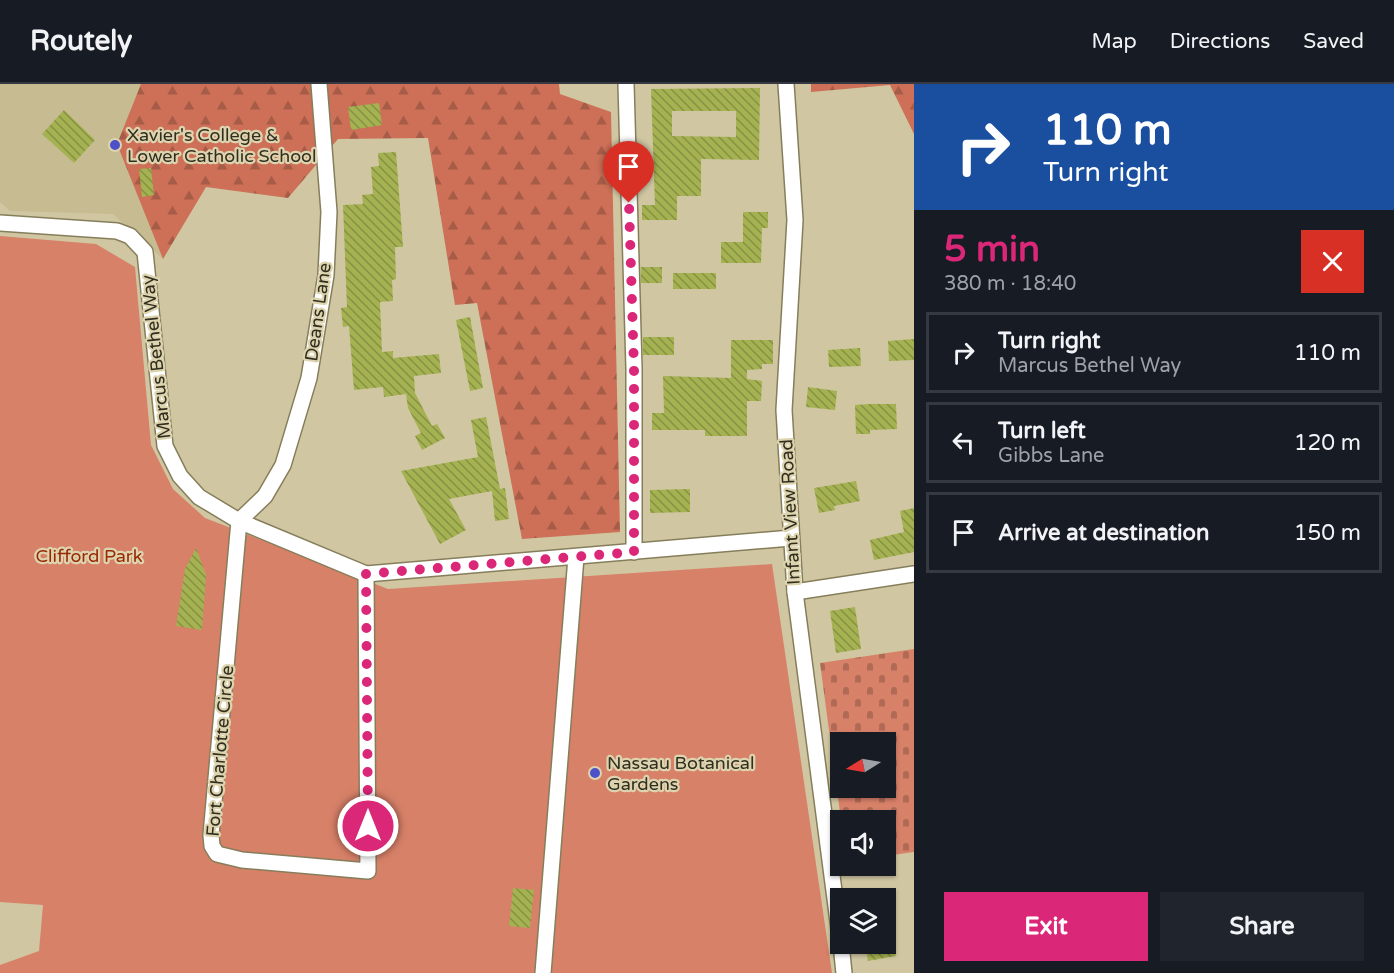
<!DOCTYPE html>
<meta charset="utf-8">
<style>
body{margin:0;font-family:"Varela Round",sans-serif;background:#20242c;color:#f1f3f6;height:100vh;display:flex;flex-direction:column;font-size:22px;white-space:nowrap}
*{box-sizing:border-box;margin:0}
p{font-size:20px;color:#9ea1a6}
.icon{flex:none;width:33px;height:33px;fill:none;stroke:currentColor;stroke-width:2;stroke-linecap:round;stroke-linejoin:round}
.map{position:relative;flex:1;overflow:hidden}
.drawer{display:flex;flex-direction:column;background:#171b24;width:480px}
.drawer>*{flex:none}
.banner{background:#1a4fa0;color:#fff;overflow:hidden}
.needle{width:39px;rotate:259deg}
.controls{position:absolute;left:830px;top:648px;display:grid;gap:12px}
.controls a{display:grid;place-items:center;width:66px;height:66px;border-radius:0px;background:#171b24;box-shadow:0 2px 4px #0004;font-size:30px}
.pin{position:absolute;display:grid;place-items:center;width:51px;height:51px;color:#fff;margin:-62px -26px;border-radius:50% 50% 50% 0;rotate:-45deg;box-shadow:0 0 6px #0007}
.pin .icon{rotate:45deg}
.me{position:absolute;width:66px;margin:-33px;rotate:0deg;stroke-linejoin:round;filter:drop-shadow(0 0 4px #0008)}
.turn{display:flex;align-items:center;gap:21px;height:126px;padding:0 30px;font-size:27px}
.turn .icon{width:78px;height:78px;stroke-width:2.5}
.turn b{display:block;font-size:42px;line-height:51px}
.round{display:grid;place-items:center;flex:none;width:63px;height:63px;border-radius:0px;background:#20242c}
.head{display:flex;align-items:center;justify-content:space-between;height:102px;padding:0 30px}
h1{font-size:36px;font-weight:700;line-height:45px;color:#db2777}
.primary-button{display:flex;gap:12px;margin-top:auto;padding:12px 30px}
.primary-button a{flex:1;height:69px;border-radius:0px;background:#db2777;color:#fff;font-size:24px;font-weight:700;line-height:69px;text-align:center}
.primary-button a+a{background:#20242c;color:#f1f3f6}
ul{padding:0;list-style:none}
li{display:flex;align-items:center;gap:18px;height:81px;margin:0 12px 9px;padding:0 18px;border:3px solid #363941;border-radius:0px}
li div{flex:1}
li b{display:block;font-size:22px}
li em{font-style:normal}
header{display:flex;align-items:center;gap:36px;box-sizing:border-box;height:84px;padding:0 30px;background:#171b24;border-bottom:2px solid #363941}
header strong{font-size:28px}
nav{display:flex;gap:33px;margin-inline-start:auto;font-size:21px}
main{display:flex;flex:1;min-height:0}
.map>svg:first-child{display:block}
.built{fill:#c7bc91}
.green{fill:#d88169}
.forest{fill:url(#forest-firs)}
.cemetery{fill:url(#cemetery-stones);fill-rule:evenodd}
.building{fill:url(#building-back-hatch);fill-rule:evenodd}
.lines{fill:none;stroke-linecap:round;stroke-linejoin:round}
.minor-casing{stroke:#867e5b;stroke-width:18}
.minor{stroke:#fff;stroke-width:15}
.route{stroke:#db2777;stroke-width:10;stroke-dasharray:0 18}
.poi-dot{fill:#4c51c7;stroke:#ddd4af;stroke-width:2}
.labels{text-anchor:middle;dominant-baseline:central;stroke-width:4.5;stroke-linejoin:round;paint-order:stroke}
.poi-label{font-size:18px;fill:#312e1f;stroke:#ddd4af;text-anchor:start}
.street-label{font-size:18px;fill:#312e1f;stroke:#ddd4af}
.park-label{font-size:18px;fill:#992903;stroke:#ddd4af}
</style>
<header>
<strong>Routely</strong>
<nav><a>Map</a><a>Directions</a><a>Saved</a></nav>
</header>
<main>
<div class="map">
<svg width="914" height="889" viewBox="0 0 914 889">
<defs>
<pattern id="forest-firs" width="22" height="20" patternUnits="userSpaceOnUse" patternTransform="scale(1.5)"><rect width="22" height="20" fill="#cd7057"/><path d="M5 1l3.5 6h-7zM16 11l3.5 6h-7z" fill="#a75c47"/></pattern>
<pattern id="cemetery-stones" width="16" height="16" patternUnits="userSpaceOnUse" patternTransform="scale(1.5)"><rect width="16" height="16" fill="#d88169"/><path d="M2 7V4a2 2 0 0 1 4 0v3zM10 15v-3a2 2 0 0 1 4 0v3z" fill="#b06a56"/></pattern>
<pattern id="building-back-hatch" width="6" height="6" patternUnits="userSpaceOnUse" patternTransform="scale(1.5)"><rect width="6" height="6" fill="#a5b251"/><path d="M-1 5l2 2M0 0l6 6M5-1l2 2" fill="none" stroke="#879143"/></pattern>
</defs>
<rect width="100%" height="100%" fill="#d0c7a2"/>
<path class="built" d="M0,0H252L256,19L163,175L113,130L10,127L0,118Z"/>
<path class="green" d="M0,152L96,160L135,183L151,361L173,405L205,434L388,505L772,480L832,889H0V881L39,867L43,821L0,818Z"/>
<g class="forest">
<path d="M141,0H559L560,10L611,28L620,448L522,455L477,219L455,221L428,54L338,55L288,114L206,103L163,175L117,60Z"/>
<path d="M811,0H914V50L890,1L811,8Z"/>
</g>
<path class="cemetery" d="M914,565V768L885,772V736H841L820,579ZM840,658H885V704H840Z"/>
<g class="building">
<path d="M760,4L759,76L701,75V112H677V136H642V121H655L651,5ZM672,27H736V53L672,52Z"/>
<path d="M379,19L382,41L351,46L348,23Z"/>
<path d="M64,26L95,56L74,79L42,50Z"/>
<path d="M396,68L403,163H395L396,195L392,196L393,217L380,218L382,268L393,267V274L439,270L441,289L414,292L415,309L432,342L437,340L445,354L422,366L415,352L421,349L408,324L406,310L384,313L383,303L354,306L349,242L343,243L341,224L347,223L343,121L363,120L362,111L373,110L371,83L379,82L378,69Z"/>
<path d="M151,84L154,111L142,113L139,85Z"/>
<path d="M743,128H768V144H762L761,179H721V158H743Z"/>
<rect x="641" y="183" width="21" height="16"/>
<rect x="673" y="189" width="43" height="16"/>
<path d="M470,233L483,304L470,307L456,236Z"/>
<rect x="643" y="253" width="31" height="18"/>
<path d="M914,255V276L889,277L888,257Z"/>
<path d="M731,256H773V280H762V285L747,286V295L762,297L761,317H747V352H705V346H652V329H664L663,292L731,294Z"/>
<path d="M860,264L861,282L829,283L828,266Z"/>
<path d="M808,303L837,307L835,326L806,323Z"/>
<path d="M870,320H896L897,345L870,346V350H856L855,321Z"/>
<path d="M486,333L500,405L505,404L509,435L495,437L492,407L449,415L466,446L440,460L401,387L478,373L471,336Z"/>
<path d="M856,397L860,417L834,422L835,426L819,429L814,404Z"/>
<path d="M690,405V428L650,429V406Z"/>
<path d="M914,424V468L874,476L870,456L904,448L900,427Z"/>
<path d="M196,464L206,491L202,546L176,542L185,485Z"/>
<path d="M855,523L861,565L836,569L830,527Z"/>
<path d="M513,804L534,806L530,844L509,842Z"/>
<path d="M865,860H894L896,872L868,877Z"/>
</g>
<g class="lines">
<defs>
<g id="minor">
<path d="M319,0L329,128L326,191L309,294L283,381L265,412L239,437L211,751L212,762L217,770L242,776L368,787L366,490"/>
<path d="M626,0L634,285V468"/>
<path d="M786,0L795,136L784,326L795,508L840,853"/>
<path d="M0,139L117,147L130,152L145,168L165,362L180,392L199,413L239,437L366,490L791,454"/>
<path d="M795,508L914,490"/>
<path d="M841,860L844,889"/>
<path d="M543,889L576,473"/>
</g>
</defs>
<use href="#minor" class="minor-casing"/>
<use href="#minor" class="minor"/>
</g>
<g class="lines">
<path class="route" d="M368,742L366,490L634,468V285L629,119"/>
</g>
<g class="poi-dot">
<circle cx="115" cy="61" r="6"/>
<circle cx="595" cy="689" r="6"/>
</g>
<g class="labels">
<g class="poi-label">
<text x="127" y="51">Xavier's College &amp;<tspan x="127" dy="21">Lower Catholic School</tspan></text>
<text x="607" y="679">Nassau Botanical<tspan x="607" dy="21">Gardens</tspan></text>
</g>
<g class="street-label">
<text transform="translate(318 228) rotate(-82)">Deans Lane</text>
<text transform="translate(156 273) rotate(-96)">Marcus Bethel Way</text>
<text transform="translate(790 428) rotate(-93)">Infant View Road</text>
<text transform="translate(220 667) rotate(-85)">Fort Charlotte Circle</text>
</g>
<g class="park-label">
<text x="89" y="472">Clifford Park</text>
</g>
</g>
</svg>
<div class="controls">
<a><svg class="needle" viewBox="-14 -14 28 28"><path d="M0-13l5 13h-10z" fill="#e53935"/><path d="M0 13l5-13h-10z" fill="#9ea1a6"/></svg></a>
<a><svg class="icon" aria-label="sound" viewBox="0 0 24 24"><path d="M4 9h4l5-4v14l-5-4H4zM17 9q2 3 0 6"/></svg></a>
<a><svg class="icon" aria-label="layers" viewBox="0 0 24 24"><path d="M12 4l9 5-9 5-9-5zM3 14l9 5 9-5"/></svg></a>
</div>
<div class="pin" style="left:629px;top:119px;background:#d93025"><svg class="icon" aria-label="arrive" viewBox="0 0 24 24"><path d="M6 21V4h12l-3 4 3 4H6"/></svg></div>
<svg class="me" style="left:368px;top:742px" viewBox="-20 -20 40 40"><circle r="17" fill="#db2777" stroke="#fff" stroke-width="3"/><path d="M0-11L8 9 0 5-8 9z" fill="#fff"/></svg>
</div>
<section class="drawer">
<div class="banner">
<div class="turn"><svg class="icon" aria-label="right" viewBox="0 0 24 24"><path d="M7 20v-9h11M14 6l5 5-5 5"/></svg><div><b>110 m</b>Turn right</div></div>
</div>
<div class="head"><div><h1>5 min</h1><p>380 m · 18:40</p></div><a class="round" style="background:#d93025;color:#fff"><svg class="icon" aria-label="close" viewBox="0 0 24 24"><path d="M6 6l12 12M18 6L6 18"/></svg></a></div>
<ul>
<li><svg class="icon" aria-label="right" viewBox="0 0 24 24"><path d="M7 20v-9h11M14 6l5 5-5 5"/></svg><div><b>Turn right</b><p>Marcus Bethel Way</p></div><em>110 m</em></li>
<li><svg class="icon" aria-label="left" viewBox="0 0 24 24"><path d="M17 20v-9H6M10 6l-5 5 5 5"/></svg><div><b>Turn left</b><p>Gibbs Lane</p></div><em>120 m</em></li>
<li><svg class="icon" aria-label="arrive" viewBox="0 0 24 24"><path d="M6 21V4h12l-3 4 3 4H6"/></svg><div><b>Arrive at destination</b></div><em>150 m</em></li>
</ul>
<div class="primary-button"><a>Exit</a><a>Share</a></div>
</section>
</main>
